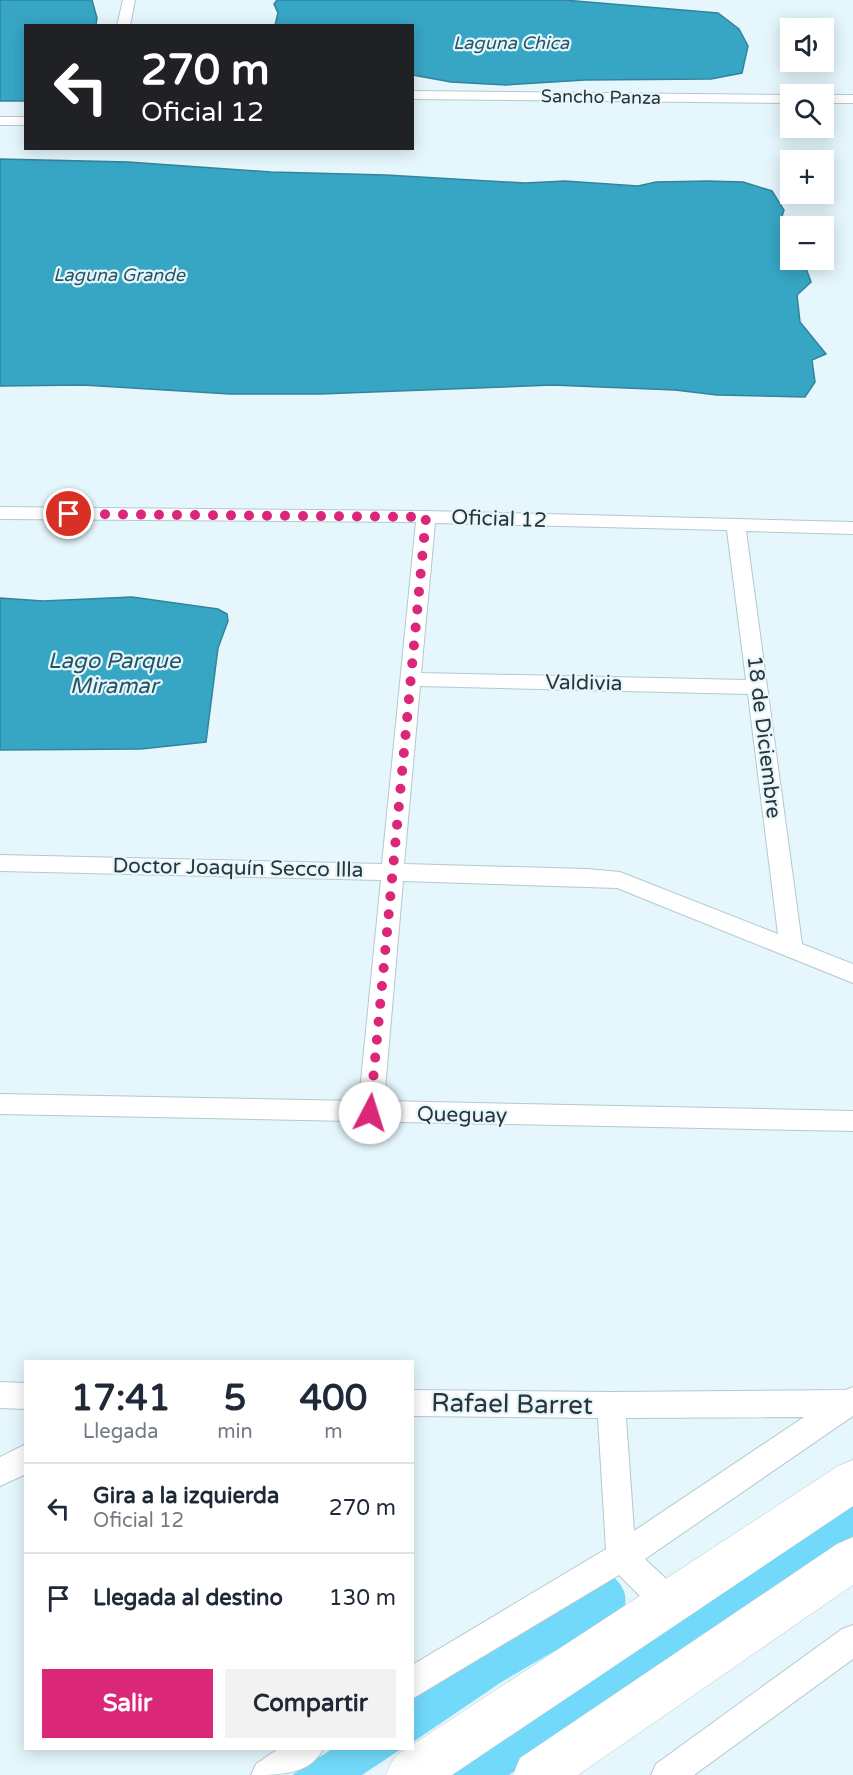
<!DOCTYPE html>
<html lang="es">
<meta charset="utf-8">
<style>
body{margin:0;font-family:"Varela Round",sans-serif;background:#f2f2f3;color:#1f2937;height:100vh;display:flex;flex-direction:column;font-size:22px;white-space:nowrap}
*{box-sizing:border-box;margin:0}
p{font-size:20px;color:#747a83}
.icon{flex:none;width:33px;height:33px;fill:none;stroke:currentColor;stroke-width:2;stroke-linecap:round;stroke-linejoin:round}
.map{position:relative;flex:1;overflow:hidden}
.drawer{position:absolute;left:24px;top:1360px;width:390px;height:390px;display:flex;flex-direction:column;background:#fff;border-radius:0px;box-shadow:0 3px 15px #0003}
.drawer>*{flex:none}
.banner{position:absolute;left:24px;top:24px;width:390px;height:126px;border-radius:0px;box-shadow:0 3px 15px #0003;background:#202124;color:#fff;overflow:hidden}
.fabs{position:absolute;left:780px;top:18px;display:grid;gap:12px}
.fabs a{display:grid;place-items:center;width:54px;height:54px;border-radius:0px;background:#fff;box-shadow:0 3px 15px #0003;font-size:30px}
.pin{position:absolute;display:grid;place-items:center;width:51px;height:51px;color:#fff;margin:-26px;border:3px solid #fff;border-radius:50%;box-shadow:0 2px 6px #0007}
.me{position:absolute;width:66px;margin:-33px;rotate:5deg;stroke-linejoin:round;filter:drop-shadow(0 0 4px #0008)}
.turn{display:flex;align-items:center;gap:21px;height:126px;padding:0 18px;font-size:27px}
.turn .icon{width:78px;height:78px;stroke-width:2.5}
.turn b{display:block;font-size:42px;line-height:51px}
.eta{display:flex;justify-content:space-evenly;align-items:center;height:102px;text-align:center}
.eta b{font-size:36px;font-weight:800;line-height:42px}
.cta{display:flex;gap:12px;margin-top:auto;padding:12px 18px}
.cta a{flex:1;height:69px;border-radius:0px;background:#db2777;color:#fff;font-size:24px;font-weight:800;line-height:69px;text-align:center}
.cta a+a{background:#f2f2f3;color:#1f2937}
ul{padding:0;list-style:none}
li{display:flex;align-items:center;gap:18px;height:90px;padding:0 18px;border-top:2px solid #e0e1e3}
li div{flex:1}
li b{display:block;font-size:22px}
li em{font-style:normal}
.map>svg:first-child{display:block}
.green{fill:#72d9fa}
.water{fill:#37a6c5;stroke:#33849a;stroke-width:1.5}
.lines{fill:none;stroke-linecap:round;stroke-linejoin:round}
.street-casing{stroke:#b3c8cf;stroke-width:2}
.highway-casing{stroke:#b3c8cf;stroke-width:1}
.street{fill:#fff;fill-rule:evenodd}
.highway{fill:#fff;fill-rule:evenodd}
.route{stroke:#db2777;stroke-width:10;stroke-dasharray:0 18}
.labels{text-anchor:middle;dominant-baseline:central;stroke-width:4.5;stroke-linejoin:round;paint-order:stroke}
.far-water-label{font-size:18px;font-style:italic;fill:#265462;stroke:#e5f7fd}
.far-street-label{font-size:18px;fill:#2b3437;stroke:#e5f7fd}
.street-label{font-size:21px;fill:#2b3437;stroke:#e5f7fd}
.water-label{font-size:22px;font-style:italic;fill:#265462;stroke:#e5f7fd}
.near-street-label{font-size:26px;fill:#2b3437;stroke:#e5f7fd}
</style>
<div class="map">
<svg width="853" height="1775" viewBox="0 0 853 1775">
<rect width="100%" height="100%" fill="#e5f7fd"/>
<g class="green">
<path d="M853,1500V1541L509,1775H445Z"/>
<path d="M614,1577C624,1588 628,1595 624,1610L500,1683L413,1742V1696Z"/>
<path d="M332,1749H401L362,1775H292Z"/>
</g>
<g class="water">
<path d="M0,0H92L97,18L96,25L26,26L25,101H0Z"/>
<path d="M277,0H564L718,13L739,29L748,46L742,73L711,79L585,80L506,85L451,82L413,75L412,26L275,25L278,13L274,4Z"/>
<path d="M0,159L128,162L271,172L386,175L525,183L565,181L638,186L656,182L708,181L743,182L772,191L784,210C779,225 778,235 790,245V260H803L811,282L797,295L800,322L826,354L812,360L815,382L805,397L717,395L675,390L552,385L320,394H230L83,385L0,386Z"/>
<path d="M132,597L218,609L227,614L228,621L218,648L206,742L141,749L0,750V598L43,601Z"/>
</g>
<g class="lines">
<defs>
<g id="street">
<path d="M123,0H135L130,26H117Z"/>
<path d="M412,91L790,95V103L412,99Z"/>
<rect x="824" y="95" width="29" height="8"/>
<rect x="0" y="117" width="26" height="8"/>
<path d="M0,507L426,511L853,522V534L746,531L802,944L853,964V983L617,888L403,881L384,1101L853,1111V1131L0,1114V1094L359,1101L381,880L0,871V855L382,864L416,522L0,519ZM435,523L727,530L746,680L421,673ZM420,686L748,694L778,934L620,872L587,869L404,864Z"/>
<path d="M0,1382L26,1383V1409L0,1408Z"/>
<path d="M853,1387V1416L645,1559L680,1592L684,1603L680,1614L669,1618L658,1614L619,1575L412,1699V1665L606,1549L598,1418L412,1416V1390L611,1392L845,1390ZM804,1417L634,1531L626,1418Z"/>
<path d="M26,1444V1474L0,1486V1457Z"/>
<path d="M853,1625V1659L694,1775H651L656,1764L842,1629Z"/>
<path d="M278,1749H323C310,1775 279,1775 251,1775L256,1764Z"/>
</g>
<g id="highway">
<path d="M853,1460V1506L452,1775H386C391,1762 397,1749 412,1749V1745L838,1466Z"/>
<path d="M853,1537V1585L578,1775H513L520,1758L837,1544Z"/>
</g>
</defs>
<use href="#street" class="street-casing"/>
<use href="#highway" class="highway-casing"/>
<use href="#street" class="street"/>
<use href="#highway" class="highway"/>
</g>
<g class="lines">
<path class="route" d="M69,514L426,517L370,1113"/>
</g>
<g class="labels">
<g class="far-water-label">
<text x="511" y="43">Laguna Chica</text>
<text x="119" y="275">Laguna Grande</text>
</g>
<g class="far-street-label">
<text transform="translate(601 97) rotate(1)">Sancho Panza</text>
</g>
<g class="street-label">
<text transform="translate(499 519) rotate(2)">Oficial 12</text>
<text transform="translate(584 683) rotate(1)">Valdivia</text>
<text transform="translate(764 737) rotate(83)">18 de Diciembre</text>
<text transform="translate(238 868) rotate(1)">Doctor Joaquín Secco Illa</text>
<text transform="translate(462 1115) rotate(1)">Queguay</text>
</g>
<g class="water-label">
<text x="114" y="661">Lago Parque<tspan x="114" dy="25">Miramar</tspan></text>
</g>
<g class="near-street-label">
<text transform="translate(512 1404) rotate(1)">Rafael Barret</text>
</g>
</g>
</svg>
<div class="fabs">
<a><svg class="icon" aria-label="sound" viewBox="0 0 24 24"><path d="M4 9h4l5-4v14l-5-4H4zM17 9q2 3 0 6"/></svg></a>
<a><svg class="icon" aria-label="search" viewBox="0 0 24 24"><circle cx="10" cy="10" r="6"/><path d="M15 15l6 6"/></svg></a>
<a>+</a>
<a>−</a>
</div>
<div class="pin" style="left:69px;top:514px;background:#d93025"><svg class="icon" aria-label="arrive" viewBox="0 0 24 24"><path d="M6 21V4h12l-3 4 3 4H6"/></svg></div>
<svg class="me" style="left:370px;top:1113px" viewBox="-20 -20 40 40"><circle r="19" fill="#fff"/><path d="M0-13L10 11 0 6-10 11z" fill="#db2777"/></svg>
<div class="banner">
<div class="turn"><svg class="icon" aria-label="left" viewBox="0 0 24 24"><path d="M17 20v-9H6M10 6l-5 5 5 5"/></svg><div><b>270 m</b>Oficial 12</div></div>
</div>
<section class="drawer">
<div class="eta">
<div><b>17:41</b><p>Llegada</p></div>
<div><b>5</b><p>min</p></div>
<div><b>400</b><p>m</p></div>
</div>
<ul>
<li><svg class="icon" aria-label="left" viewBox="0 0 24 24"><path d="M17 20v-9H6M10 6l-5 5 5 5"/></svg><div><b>Gira a la izquierda</b><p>Oficial 12</p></div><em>270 m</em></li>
<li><svg class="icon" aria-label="arrive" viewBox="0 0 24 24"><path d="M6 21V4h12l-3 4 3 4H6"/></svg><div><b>Llegada al destino</b></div><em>130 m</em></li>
</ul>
<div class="cta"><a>Salir</a><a>Compartir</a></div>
</section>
</div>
